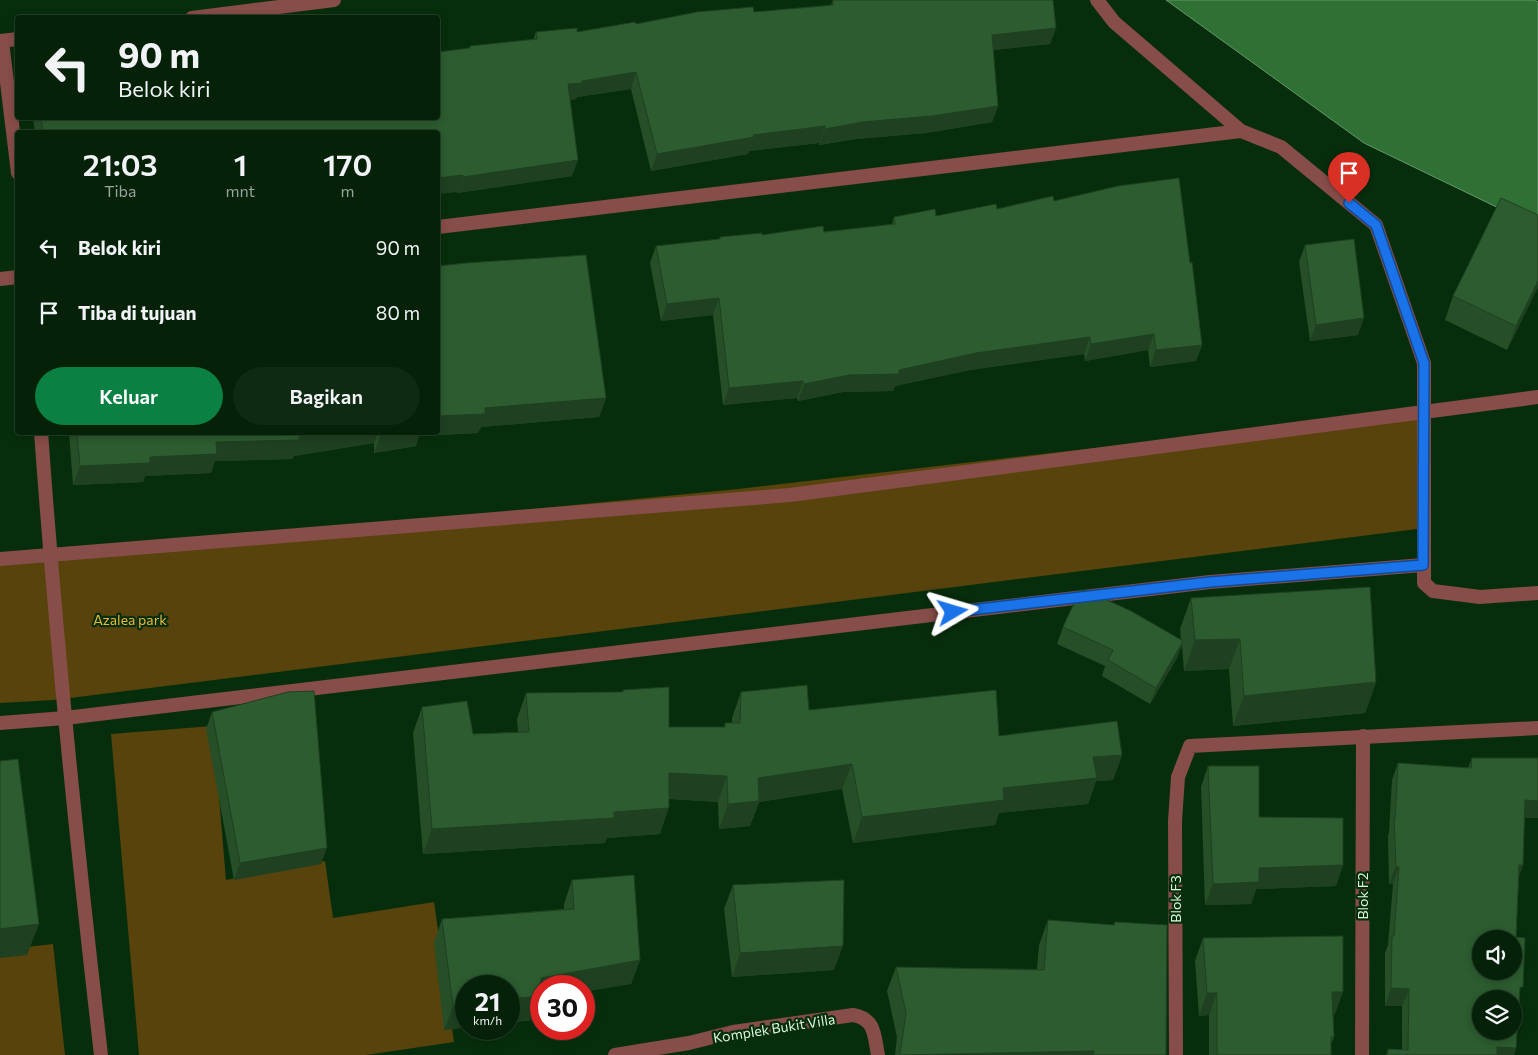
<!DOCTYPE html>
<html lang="id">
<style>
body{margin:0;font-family:Commissioner,sans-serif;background:#0e2a12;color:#f1f3f6;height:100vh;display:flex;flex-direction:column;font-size:19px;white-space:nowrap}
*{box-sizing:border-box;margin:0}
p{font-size:16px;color:#97a49c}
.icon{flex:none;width:28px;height:28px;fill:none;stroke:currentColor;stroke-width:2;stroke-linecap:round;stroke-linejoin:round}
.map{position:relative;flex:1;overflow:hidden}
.sheet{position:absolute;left:15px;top:130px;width:425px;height:305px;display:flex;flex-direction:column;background:#052209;border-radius:5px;box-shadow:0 2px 8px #0003,0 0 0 1px #263f2a}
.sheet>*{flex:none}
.top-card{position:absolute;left:15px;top:15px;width:425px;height:105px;border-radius:5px;box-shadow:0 2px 8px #0003,0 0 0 1px #263f2a;background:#052209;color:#f1f3f6;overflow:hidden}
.tools{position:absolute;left:1472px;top:930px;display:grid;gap:10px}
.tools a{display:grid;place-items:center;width:50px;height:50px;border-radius:50%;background:#052209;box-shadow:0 2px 8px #0003,0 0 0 1px #263f2a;font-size:25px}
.speed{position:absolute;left:455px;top:975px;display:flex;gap:10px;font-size:25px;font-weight:700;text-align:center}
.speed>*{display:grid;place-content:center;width:65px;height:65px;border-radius:50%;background:#052209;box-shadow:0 2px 8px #0003,0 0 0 1px #263f2a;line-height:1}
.speed small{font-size:12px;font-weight:400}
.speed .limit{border:8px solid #d22;background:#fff;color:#111}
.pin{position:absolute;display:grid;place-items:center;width:42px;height:42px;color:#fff;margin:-51px -21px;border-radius:50% 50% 50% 0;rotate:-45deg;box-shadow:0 0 5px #0007}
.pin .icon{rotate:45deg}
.me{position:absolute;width:55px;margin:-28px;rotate:83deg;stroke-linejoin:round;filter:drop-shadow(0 0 4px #0008)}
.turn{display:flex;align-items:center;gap:18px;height:105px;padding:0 20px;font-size:22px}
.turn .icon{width:65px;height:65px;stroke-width:2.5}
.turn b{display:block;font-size:35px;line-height:42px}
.eta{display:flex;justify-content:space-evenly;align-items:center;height:85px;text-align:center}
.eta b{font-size:30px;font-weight:600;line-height:35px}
.primary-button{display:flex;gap:10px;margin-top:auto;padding:10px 20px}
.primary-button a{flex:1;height:58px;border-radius:30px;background:#0b8043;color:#fff;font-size:20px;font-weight:600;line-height:58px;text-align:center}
.primary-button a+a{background:#0e2a12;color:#f1f3f6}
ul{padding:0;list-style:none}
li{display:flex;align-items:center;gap:15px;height:65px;padding:0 20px}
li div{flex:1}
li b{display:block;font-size:19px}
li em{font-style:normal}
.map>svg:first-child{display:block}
.green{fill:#58430d}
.water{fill:#2f7135;stroke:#639967}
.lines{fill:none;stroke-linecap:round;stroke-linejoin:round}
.minor{stroke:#874d48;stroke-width:14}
.wall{fill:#264f28}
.shaded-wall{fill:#1f4021}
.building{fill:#2c5c2f;stroke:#1f4021;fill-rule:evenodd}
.route-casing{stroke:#114b97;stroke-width:12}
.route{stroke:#1a73e8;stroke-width:9}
.labels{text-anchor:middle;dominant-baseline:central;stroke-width:4.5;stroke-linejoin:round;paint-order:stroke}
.park-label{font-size:14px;fill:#ebb83f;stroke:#072e0c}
.street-label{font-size:14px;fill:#dbf6db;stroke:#072e0c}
</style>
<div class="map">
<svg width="1538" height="1055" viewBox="0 0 1538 1055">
<rect width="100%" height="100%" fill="#072e0c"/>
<g class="green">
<path d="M1417,411V529L54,700L0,703V561L738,489Z"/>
<path d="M213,726L226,880L325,861L333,918L434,902L454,1042L366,1055H139L111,734Z"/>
<path d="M53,944L65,1055H0V950Z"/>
</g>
<path class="water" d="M1166,0H1535L1538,2V227L1364,143Z"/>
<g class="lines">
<g class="minor">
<path d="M1097,0L1114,22L1241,131L1281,147L1376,225L1424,363V583L1433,591L1480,597L1538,593"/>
<path d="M192,18L334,0"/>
<path d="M0,41L18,39"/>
<path d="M2,41L18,173"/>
<path d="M438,227L1241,131"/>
<path d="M0,279L18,277"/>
<path d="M41,432C56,641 77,848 101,1055"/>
<path d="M0,559L790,495L1538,397"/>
<path d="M0,723L65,718L1210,582L1423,565"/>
<path d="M615,1055L689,1043L733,1032L853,1015C876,1019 874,1036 878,1055"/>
<path d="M1176,1055L1175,821L1178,777L1190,746L1538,728"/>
<path d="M1362,1055L1363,736"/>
</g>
</g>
<g class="wall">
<path d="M833,0L1056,28L1050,44L993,50L998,106L992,122L926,133L856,139L819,145V143L749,151L748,154L651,171L631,89L577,97L576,99L570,100L572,176L457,193L438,132H35L33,118H438L470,46L533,40L536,32H577L636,24L831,5Z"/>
<path d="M1054,201L1190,263L1202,345L1196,361L1150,367L1148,350L1085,361L1084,354L970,370L895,386L893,391L843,392L798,401L797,398L723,405L713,315L661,321L650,263L656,246L719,239L720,237L824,232L892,224L894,217L936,216L997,209Z"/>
<path d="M1305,245L1358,335L1310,341L1299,262Z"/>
<path d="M1538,287L1507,350L1445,320L1453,296Z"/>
<path d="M606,398L599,417L481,427L478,433L419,436L416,446L374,453V443L294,456L292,459L215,461L211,473L145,476L143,482L73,485L69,432H438Z"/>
<path d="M1191,598L1376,682L1365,713L1233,726L1229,669L1184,671L1182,645L1177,658L1150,704L1102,676L1105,666L1057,644L1063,627L1181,640L1180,629Z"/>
<path d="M623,690L669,727H724L725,723H732V718L741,692L809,710L999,736L1122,755L1113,780L1096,781L1088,804L999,813L995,825L853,843L842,789L759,802L750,826L719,829L718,802L669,799L660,834L607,838L605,843L423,854L413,733L422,707L473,734L518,732L517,719L526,693L622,692Z"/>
<path d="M212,712L321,864L234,880L206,729Z"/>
<path d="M1472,758L1538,818H1524L1519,878L1516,937L1520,996L1516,1048L1514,1055H1386L1388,1049H1402V1006H1385V953L1388,945L1393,884H1389L1388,836L1389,832L1392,780L1398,763L1468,768Z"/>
<path d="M1208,766L1259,817L1343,865L1336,886L1256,889L1251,904L1205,905L1201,787Z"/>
<path d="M572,880L640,960L631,984L541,986V1000H540L533,1020L444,1030L434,943L442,919L564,909V904Z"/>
<path d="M733,885L834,970L732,977L724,909Z"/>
<path d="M1048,920L1114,925L1115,922L1166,1055H895L897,1037L887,991L896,967L1037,969L1039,945Z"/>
<path d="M1203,938L1335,1014H1333L1334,1037L1331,1044V1055H1209V1015L1199,1016L1195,961Z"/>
</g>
<g class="shaded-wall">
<path d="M1056,28L1050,44L986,51L992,35Z"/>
<path d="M636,72L631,89L577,97L576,99L562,100L568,84Z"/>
<path d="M998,106L992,122L926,133L856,139L819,145L825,129L862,122Z"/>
<path d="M825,126L819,143L749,151L748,154L651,171L657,154L753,135Z"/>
<path d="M578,160L572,176L457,193L463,177Z"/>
<path d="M463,175L457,192L438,194V178Z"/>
<path d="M1538,281V287L1507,350L1516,326Z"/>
<path d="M719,298L713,315L661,321L667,304Z"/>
<path d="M1364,318L1358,335L1310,341L1316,325Z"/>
<path d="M1154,334L1148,350L1085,361L1091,344Z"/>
<path d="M1090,337L1084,354L970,370L895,386L893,391L843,392L798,401L804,384L849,375L899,370L976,353Z"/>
<path d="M1202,345L1196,361L1150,367L1156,350Z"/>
<path d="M803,381L797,398L723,405L729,388Z"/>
<path d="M606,398L599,417L481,427L478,433L419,436L416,446L374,453L381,434L390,432H438V416L485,408Z"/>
<path d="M328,432H378L374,443L294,456L292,459L215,461L211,473L145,476L143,482L73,485L80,466L150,457L216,442L299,437Z"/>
<path d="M1240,639L1229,669L1184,671L1195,640Z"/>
<path d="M1183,641L1177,658L1150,704L1156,688Z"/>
<path d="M1376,682L1365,713L1233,726L1244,696Z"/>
<path d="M1122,755L1113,780L1096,781L1088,804L999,813L995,825L853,843L862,817L1003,788L1093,757Z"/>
<path d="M852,764L842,789L759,802L750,826L719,829L728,804L758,778Z"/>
<path d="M669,773L727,776L718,802L660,798Z"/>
<path d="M1525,800L1538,801V818H1518Z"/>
<path d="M669,808L660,834L607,838L605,843L423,854L432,829L614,812Z"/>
<path d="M327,848L321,864L234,880L240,863Z"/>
<path d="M1343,865L1336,886L1256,889L1251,904L1205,905L1213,884L1259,868Z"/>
<path d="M1519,865H1523L1517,883Z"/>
<path d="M1396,866L1399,867L1393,884H1389Z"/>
<path d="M39,924L27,955L0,958V929Z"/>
<path d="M843,946L834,970L732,977L740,953Z"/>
<path d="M640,960L631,984L584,992V986H541V1000H540L533,1020L509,1022V999L541,978Z"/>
<path d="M1391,988L1409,989L1402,1006H1385Z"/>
<path d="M1332,992H1343L1335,1014H1324Z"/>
<path d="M1207,993H1217L1209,1015L1199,1016Z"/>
<path d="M466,1004V1027L444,1030L453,1006Z"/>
<path d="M1497,1047L1516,1048L1514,1055H1494Z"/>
<path d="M1094,1051L1092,1055H908Z"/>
</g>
<g class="building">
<path d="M833,0H1053L1056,28L992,35L998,106L932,116L862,122L825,129V126L753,135L754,137L657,154L636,72L582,81V83L568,84L578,160L463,177V175L438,178V132H43L41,118H438V52L470,48V46L537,39L536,32L577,28V32L635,22L636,24L697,12L753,7L754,12L833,5Z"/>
<path d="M1179,178L1190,263L1192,262L1202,345L1156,350L1154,334L1091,344L1090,337L976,353L899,370V374L849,375L804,384L803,381L729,388L719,298L667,304L656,246L720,239V237L762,233V235L823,226L824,232L895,224L894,217L935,209L936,216L996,204L997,209L1053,196L1054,201L1118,186Z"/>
<path d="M1501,198L1538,215V281L1516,326L1453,296Z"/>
<path d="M1354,239L1364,318L1316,325L1305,245Z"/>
<path d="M586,255L606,398L485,408V414L438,416V266L466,263Z"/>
<path d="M77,432H328L299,437V440L216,442L217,454L150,457V463L80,466Z"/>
<path d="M1370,587L1376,682L1244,696L1240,639L1195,640L1191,598Z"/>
<path d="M1080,590H1085L1131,611L1183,641L1156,688L1108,660L1113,650L1063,627Z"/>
<path d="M807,685L809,710L996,690L999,736L1117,721L1122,755L1093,757L1097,778L1003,788L1004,800L862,817L852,764L758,778L759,801L728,804L727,776L669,773V808L614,812V818L432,829L422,707L467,701L473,734L529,732L526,693L623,692V690L669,687V727H725V723H740L741,692Z"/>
<path d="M314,691L327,848L240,863L212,712L288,692Z"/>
<path d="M1472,758H1538V801L1525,800L1523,865H1519L1516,937L1525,938L1523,987H1520L1516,1048L1497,1047V1055H1388V1049L1408,1050L1409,989L1391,988L1392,936H1394L1399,867L1396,866L1394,819H1395L1398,763L1471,768ZM1481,939H1514V971H1481ZM1481,999H1514V1031H1481Z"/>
<path d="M18,759L39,924L0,929V761Z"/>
<path d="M1208,766H1259V817L1343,818V865L1259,868V882L1213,884Z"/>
<path d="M634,875L640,960L541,978V996L509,999V986H466V1004L453,1006L442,919L574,909L572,880Z"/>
<path d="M844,880L843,946L740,953L733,885Z"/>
<path d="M1048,920L1114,925L1115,922L1167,925L1166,1055H1094V1051L900,1055L906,1013L896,967L1044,970Z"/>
<path d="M1343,936V992H1332L1334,1037H1331V1055H1217V993H1207L1203,938Z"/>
</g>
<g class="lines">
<defs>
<path id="route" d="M953,612L1210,582L1423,565L1424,363L1376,225L1349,203"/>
</defs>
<use href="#route" class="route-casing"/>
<use href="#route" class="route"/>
</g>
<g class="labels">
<g class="park-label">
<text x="130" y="619">Azalea park</text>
</g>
<g class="street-label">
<text transform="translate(1362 896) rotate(-90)">Blok F2</text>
<text transform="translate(1175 899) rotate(-90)">Blok F3</text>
<text transform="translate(774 1028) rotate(-9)">Komplek Bukit Villa</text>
</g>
</g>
</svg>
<div class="tools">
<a><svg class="icon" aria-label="sound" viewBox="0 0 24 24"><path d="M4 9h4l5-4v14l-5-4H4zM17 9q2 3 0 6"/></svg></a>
<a><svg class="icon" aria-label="layers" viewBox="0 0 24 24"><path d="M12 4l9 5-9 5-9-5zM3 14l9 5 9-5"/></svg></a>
</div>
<div class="speed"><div>21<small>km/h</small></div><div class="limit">30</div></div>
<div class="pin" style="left:1349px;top:203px;background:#d93025"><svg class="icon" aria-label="arrive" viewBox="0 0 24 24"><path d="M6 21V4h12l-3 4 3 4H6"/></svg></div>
<svg class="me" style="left:953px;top:612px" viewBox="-20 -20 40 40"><path d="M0-17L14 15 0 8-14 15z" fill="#1a73e8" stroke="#fff" stroke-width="4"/></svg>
<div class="top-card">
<div class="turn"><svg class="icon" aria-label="left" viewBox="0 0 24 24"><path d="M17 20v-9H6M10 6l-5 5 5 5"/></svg><div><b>90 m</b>Belok kiri</div></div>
</div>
<section class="sheet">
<div class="eta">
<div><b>21:03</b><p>Tiba</p></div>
<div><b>1</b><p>mnt</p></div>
<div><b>170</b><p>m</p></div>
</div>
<ul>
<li><svg class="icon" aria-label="left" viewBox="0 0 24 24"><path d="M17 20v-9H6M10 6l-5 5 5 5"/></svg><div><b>Belok kiri</b></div><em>90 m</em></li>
<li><svg class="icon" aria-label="arrive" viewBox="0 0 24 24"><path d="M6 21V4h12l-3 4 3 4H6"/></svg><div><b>Tiba di tujuan</b></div><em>80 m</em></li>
</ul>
<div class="primary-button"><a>Keluar</a><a>Bagikan</a></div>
</section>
</div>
